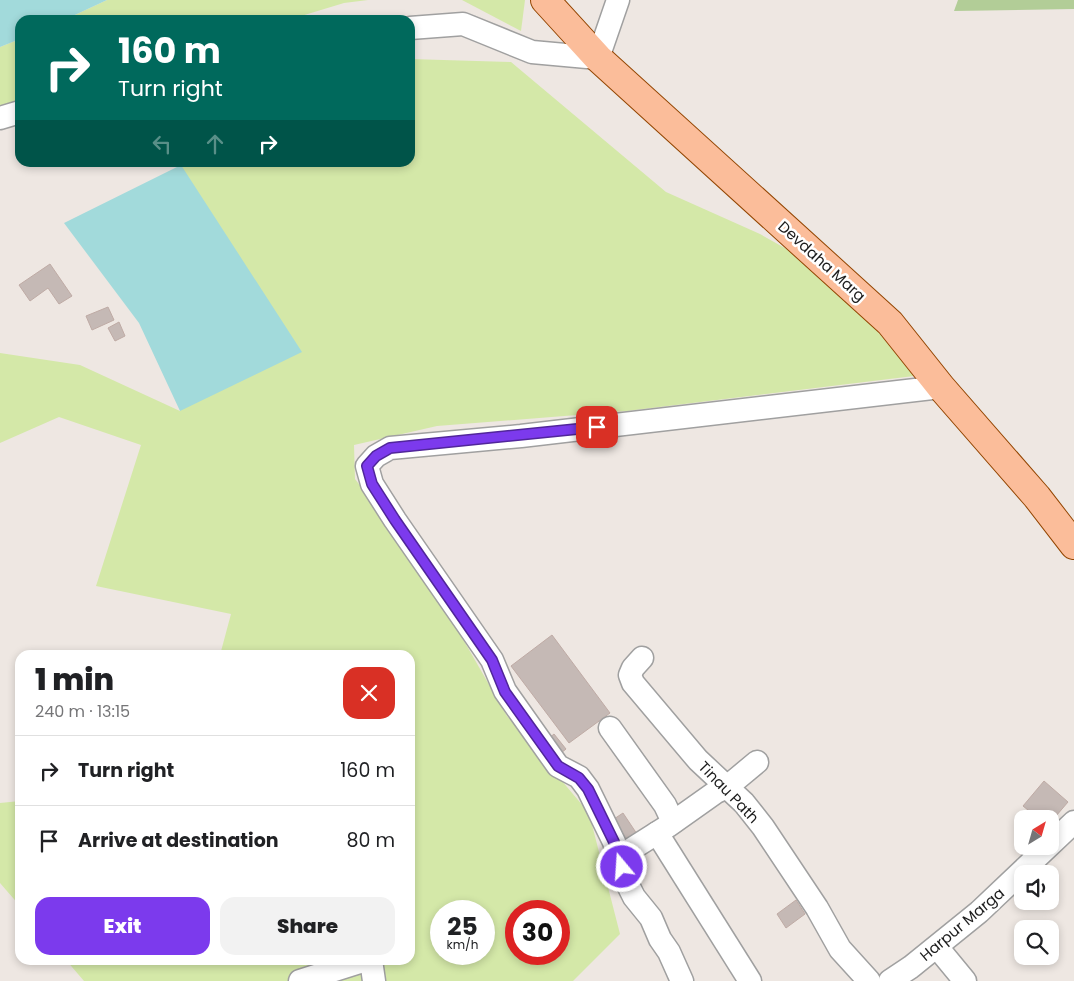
<!DOCTYPE html>
<meta charset="utf-8">
<style>
body{margin:0;font-family:Poppins,sans-serif;background:#f2f2f2;color:#202124;height:100vh;display:flex;flex-direction:column;font-size:19px;white-space:nowrap}
*{box-sizing:border-box;margin:0}
p{font-size:16px;color:#757577}
.icon{flex:none;width:28px;height:28px;fill:none;stroke:currentColor;stroke-width:2;stroke-linecap:round;stroke-linejoin:round}
.map{position:relative;flex:1;overflow:hidden}
.sheet{position:absolute;left:15px;top:650px;width:400px;height:315px;display:flex;flex-direction:column;background:#fff;border-radius:15px;box-shadow:0 2px 8px #0003}
.sheet>*{flex:none}
.hud{position:absolute;left:15px;top:15px;width:400px;height:152px;border-radius:15px;box-shadow:0 2px 8px #0003;background:#00695c;color:#fff;overflow:hidden}
.needle{width:32px;rotate:37deg}
.buttons{position:absolute;left:1014px;top:810px;display:grid;gap:10px}
.buttons a{display:grid;place-items:center;width:45px;height:45px;border-radius:10px;background:#fff;box-shadow:0 2px 8px #0003;font-size:25px}
.speed{position:absolute;left:430px;top:900px;display:flex;gap:10px;font-size:25px;font-weight:700;text-align:center}
.speed>*{display:grid;place-content:center;width:65px;height:65px;border-radius:50%;background:#fff;box-shadow:0 2px 8px #0003;line-height:1}
.speed small{font-size:12px;font-weight:400}
.speed .limit{border:8px solid #d22;background:#fff;color:#111}
.pin{position:absolute;display:grid;place-items:center;width:42px;height:42px;color:#fff;margin:-21px;border-radius:10px;box-shadow:0 2px 8px #0006}
.me{position:absolute;width:55px;margin:-28px;rotate:342deg;stroke-linejoin:round;filter:drop-shadow(0 0 4px #0008)}
.turn{display:flex;align-items:center;gap:18px;height:105px;padding:0 20px;font-size:22px}
.turn .icon{width:65px;height:65px;stroke-width:2.5}
.turn b{display:block;font-size:35px;line-height:42px}
.lanes{display:flex;align-items:center;height:48px;padding:0 20px;background:#0003;justify-content:center;gap:25px;direction:ltr}
.lanes .off{opacity:.35}
.round{display:grid;place-items:center;flex:none;width:52px;height:52px;border-radius:15px;background:#f2f2f2}
.headline{display:flex;align-items:center;justify-content:space-between;height:85px;padding:0 20px}
h1{font-size:30px;font-weight:800;line-height:38px}
.action{display:flex;gap:10px;margin-top:auto;padding:10px 20px}
.action a{flex:1;height:58px;border-radius:15px;background:#7c3aed;color:#fff;font-size:20px;font-weight:800;line-height:58px;text-align:center}
.action a+a{background:#f2f2f2;color:#202124}
ul{padding:0;list-style:none}
li{display:flex;align-items:center;gap:15px;height:70px;padding:0 20px;border-top:1px solid #e0e0e0}
li div{flex:1}
li b{display:block;font-size:19px}
li em{font-style:normal}
.map>svg:first-child{display:block}
.grass{fill:#d4e8a8;fill-rule:evenodd}
.forest{fill:#b2cd97}
.water{fill:#a2dadb}
.building{fill:#c5b9b5;stroke:#bfaba5}
.lines{fill:none;stroke-linecap:round;stroke-linejoin:round}
.minor-casing{stroke:#a0a0a0;stroke-width:25}
.major-casing{stroke:#934501;stroke-width:30}
.minor{stroke:#fff;stroke-width:22}
.major{stroke:#fbbd9a;stroke-width:28}
.route-casing{stroke:#51269a;stroke-width:12}
.route{stroke:#7c3aed;stroke-width:9}
.labels{text-anchor:middle;dominant-baseline:central;stroke-width:5;stroke-linejoin:round;paint-order:stroke}
.street-label{font-size:15px;fill:#1c1c1c;stroke:#fff}
</style>
<div class="map">
<svg width="1074" height="981" viewBox="0 0 1074 981">
<rect width="100%" height="100%" fill="#eee7e2"/>
<g class="grass">
<path d="M107,0H368L344,3L288,20H64Z"/>
<path d="M462,0H525L521,31Z"/>
<path d="M20,39V101L0,107V47Z"/>
<path d="M410,59L511,62L666,192L760,234L799,256L861,311L914,376L627,411L437,426L354,445L355,479L380,511L444,606L507,716L589,813L620,934L573,981H84L66,960H410V655H220L231,614L96,586L141,445L59,417L0,443V353L80,365L180,411L182,163L410,162ZM441,911H484V954H441ZM516,911H559V954H516Z"/>
<path d="M20,801V906L0,883V803Z"/>
</g>
<path class="forest" d="M958,0H1074V9L954,11Z"/>
<g class="water">
<path d="M0,0H107L64,20H20V39L0,47Z"/>
<path d="M181,165L302,352L180,411L139,323L64,223Z"/>
</g>
<g class="building">
<path d="M50,264L72,296L59,304L48,288L30,301L19,285Z"/>
<path d="M108,307L114,320L92,330L86,316Z"/>
<path d="M119,322L125,336L115,341L108,328Z"/>
<path d="M552,635L610,713L569,743L511,666Z"/>
<path d="M554,734L566,749L555,758L543,743Z"/>
<path d="M1044,781L1068,802L1050,823V819H1039L1023,806Z"/>
<path d="M623,813L637,834L624,842L611,821Z"/>
<path d="M796,900L805,914L786,928L777,914Z"/>
</g>
<g class="lines">
<defs>
<g id="minor">
<path d="M410,28L463,24L532,52L598,58L618,0"/>
<path d="M0,118L20,112"/>
<path d="M642,658L633,668L630,675L633,683L698,760L744,803L763,827L817,908L840,949L869,981"/>
<path d="M610,728L665,805L673,822"/>
<path d="M657,833L750,981"/>
<path d="M619,857L668,826L716,792L727,787L757,762"/>
<path d="M937,947L965,981"/>
<path d="M371,960L374,981"/>
<path d="M300,981L366,960"/>
<path d="M682,981L669,952L660,939L651,918L634,897L625,879L614,842L588,789L579,777L558,766L505,691L492,660L395,520L372,484L367,466L376,456L390,448L521,436L941,387"/>
<path d="M890,981L911,967L979,912L1074,822"/>
</g>
<path id="major" d="M545,0L598,58L890,323L941,387L1037,497L1074,545"/>
</defs>
<use href="#minor" class="minor-casing"/>
<use href="#major" class="major-casing"/>
<use href="#minor" class="minor"/>
<use href="#major" class="major"/>
</g>
<g class="lines">
<defs>
<path id="route" d="M597,427L390,448L376,456L367,466L372,484L395,520L492,660L505,692L558,766L579,778L588,789L614,842L622,867"/>
</defs>
<use href="#route" class="route-casing"/>
<use href="#route" class="route"/>
</g>
<g class="labels">
<g class="street-label">
<text transform="translate(822 261) rotate(42)">Devdaha Marg</text>
<text transform="translate(729 792) rotate(46)">Tinau Path</text>
<text transform="translate(962 924) rotate(-40)">Harpur Marga</text>
</g>
</g>
</svg>
<div class="buttons">
<a><svg class="needle" viewBox="-14 -14 28 28"><path d="M0-13l5 13h-10z" fill="#e53935"/><path d="M0 13l5-13h-10z" fill="#757577"/></svg></a>
<a><svg class="icon" aria-label="sound" viewBox="0 0 24 24"><path d="M4 9h4l5-4v14l-5-4H4zM17 9q2 3 0 6"/></svg></a>
<a><svg class="icon" aria-label="search" viewBox="0 0 24 24"><circle cx="10" cy="10" r="6"/><path d="M15 15l6 6"/></svg></a>
</div>
<div class="speed"><div>25<small>km/h</small></div><div class="limit">30</div></div>
<div class="pin" style="left:597px;top:427px;background:#d93025"><svg class="icon" aria-label="arrive" viewBox="0 0 24 24"><path d="M6 21V4h12l-3 4 3 4H6"/></svg></div>
<svg class="me" style="left:622px;top:867px" viewBox="-20 -20 40 40"><circle r="17" fill="#7c3aed" stroke="#fff" stroke-width="3"/><path d="M0-11L8 9 0 5-8 9z" fill="#fff"/></svg>
<div class="hud">
<div class="turn"><svg class="icon" aria-label="right" viewBox="0 0 24 24"><path d="M7 20v-9h11M14 6l5 5-5 5"/></svg><div><b>160 m</b>Turn right</div></div>
<div class="lanes"><svg class="icon off" aria-label="left" viewBox="0 0 24 24"><path d="M17 20v-9H6M10 6l-5 5 5 5"/></svg><svg class="icon off" aria-label="ahead" viewBox="0 0 24 24"><path d="M12 20V5M6 11l6-6 6 6"/></svg><svg class="icon" aria-label="right" viewBox="0 0 24 24"><path d="M7 20v-9h11M14 6l5 5-5 5"/></svg></div>
</div>
<section class="sheet">
<div class="headline"><div><h1>1 min</h1><p>240 m · 13:15</p></div><a class="round" style="background:#d93025;color:#fff"><svg class="icon" aria-label="close" viewBox="0 0 24 24"><path d="M6 6l12 12M18 6L6 18"/></svg></a></div>
<ul>
<li><svg class="icon" aria-label="right" viewBox="0 0 24 24"><path d="M7 20v-9h11M14 6l5 5-5 5"/></svg><div><b>Turn right</b></div><em>160 m</em></li>
<li><svg class="icon" aria-label="arrive" viewBox="0 0 24 24"><path d="M6 21V4h12l-3 4 3 4H6"/></svg><div><b>Arrive at destination</b></div><em>80 m</em></li>
</ul>
<div class="action"><a>Exit</a><a>Share</a></div>
</section>
</div>
